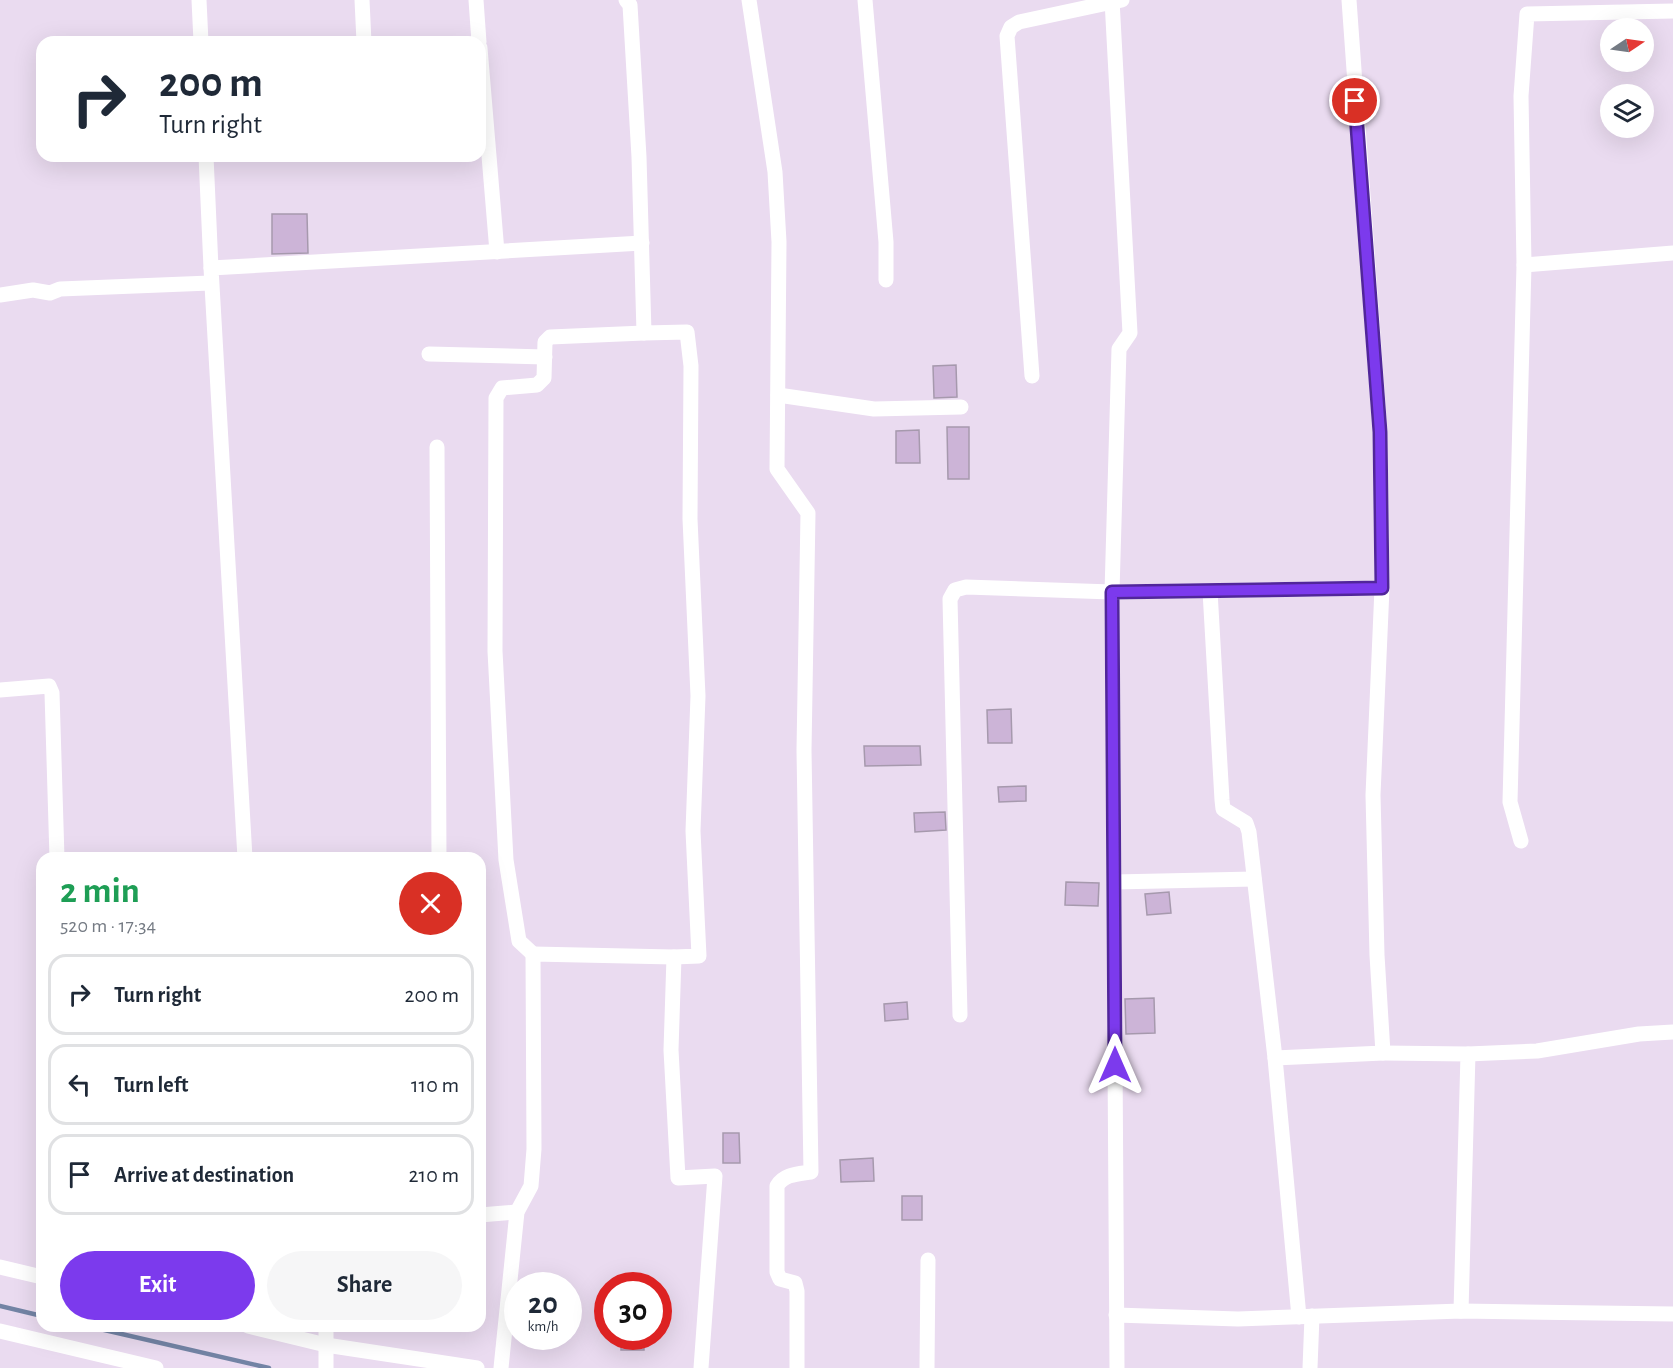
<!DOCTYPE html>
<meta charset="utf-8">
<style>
body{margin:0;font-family:"Alegreya Sans",sans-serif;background:#f6f6f7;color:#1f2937;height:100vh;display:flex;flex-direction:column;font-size:22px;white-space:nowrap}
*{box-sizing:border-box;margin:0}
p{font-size:20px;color:#747a83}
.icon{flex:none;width:33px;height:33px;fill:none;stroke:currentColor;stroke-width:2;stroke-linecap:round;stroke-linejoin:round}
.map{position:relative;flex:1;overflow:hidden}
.details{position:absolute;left:36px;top:852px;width:450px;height:480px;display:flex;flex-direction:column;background:#fff;border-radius:18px;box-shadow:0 6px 24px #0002}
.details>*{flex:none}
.top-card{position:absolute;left:36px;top:36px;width:450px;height:126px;border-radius:18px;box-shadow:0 6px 24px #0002;background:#fff;color:#1f2937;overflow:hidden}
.needle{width:39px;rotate:77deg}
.buttons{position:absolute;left:1600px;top:18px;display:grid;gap:12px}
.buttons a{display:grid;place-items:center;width:54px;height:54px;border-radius:50%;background:#fff;box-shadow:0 6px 24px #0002;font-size:30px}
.speed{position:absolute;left:504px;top:1272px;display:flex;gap:12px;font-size:30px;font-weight:700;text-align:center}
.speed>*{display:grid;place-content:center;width:78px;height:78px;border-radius:50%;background:#fff;box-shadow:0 6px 24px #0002;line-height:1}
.speed small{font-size:15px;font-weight:400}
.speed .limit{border:9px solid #d22;background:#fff;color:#111}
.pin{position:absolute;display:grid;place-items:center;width:51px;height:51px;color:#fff;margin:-26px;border:3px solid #fff;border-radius:50%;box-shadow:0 2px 6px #0007}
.me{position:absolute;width:66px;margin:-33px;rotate:0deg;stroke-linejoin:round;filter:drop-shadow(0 0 4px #0008)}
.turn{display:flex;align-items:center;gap:21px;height:126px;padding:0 24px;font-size:27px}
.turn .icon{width:78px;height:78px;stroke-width:2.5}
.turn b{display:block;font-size:42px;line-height:51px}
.round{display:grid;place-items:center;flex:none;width:63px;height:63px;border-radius:32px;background:#f6f6f7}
.overview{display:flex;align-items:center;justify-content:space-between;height:102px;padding:0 24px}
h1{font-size:36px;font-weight:600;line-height:45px;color:#1e9e55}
.button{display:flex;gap:12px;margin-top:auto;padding:12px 24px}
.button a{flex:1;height:69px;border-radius:36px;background:#7c3aed;color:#fff;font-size:24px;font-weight:600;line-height:69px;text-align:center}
.button a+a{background:#f6f6f7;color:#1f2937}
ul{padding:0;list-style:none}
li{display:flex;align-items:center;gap:18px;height:81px;margin:0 12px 9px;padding:0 12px;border:3px solid #e0e1e3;border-radius:18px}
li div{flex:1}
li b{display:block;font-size:22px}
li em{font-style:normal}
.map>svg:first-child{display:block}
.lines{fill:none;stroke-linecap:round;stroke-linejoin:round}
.stream{stroke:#7384a5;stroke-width:4.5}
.building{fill:#ccb4d7;stroke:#a699ad;stroke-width:1.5}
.street{stroke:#fff;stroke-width:15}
.route-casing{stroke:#51269a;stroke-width:15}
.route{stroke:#7c3aed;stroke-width:10}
</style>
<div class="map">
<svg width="1673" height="1368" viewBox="0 0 1673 1368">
<rect width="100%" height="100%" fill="#eadbf0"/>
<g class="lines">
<g class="stream">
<path d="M0,1306L42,1316"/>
<path d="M87,1326L269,1368"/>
</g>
</g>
<g class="building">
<path d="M272,214H307L308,253L272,254Z"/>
<path d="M956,365L957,397L934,398L933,366Z"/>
<path d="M947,427H969V479H948Z"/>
<path d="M919,430L920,463H896V431Z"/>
<path d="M1011,709L1012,743H988L987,710Z"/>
<path d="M864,746H920L921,765L865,766Z"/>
<path d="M1026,786V801L999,802L998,787Z"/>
<path d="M945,812L946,830L915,832L914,813Z"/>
<path d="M1066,882L1099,883L1098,906L1065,905Z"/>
<path d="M1169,892L1171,913L1147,915L1145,894Z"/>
<path d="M1154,998L1155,1033L1126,1034L1125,999Z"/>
<path d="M907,1002L908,1019L885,1021L884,1004Z"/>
<path d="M723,1133H739L740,1163H723Z"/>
<path d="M873,1158L874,1181L841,1182L840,1160Z"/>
<rect x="902" y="1196" width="20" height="24"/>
<rect x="621" y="1336" width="23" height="14"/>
</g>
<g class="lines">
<g class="street">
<path d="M199,0L201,42"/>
<path d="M362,0L364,42"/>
<path d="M476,0L479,42"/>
<path d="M626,0L630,5L639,157L644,333L687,332L691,366L690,519L698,696L693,831L699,956L674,957L671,1050L678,1178L715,1176L701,1368"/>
<path d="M749,0L775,172L779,242L777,469L808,513L804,750L811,1172C798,1174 784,1174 777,1186V1272L780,1279L795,1283L797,1291V1368"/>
<path d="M865,0L886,242V280"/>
<path d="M1112,0L1130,333L1119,349L1112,592L1117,1368"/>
<path d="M1673,11L1527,14L1521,96L1524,265L1673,253"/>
<path d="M480,48L497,252"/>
<path d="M206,156L211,268"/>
<path d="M0,295L33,290L50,293L60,289L210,283"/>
<path d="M429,354L545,357"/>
<path d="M1032,376L1007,36L1011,27L1019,22L1122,0"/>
<path d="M778,395L874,409L961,407"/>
<path d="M437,447L439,858"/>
<path d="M1210,591L1222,800L1223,809L1246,823L1249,832L1275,1058"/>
<path d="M0,690L49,686L52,693L57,858"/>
<path d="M1521,841L1510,802L1524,265"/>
<path d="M245,858L211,268L642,243"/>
<path d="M1114,882L1254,879"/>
<path d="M533,954L519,941L506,860L495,651L496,398L502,388L537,385L544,378L545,342L550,337L644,333"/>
<path d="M960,1015L950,599L955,590L966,587L1112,592L1382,588"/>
<path d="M1383,1053L1468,1054L1461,1311"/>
<path d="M1468,1054L1537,1051L1639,1034L1673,1032"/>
<path d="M480,1215L517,1212"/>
<path d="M0,1267L42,1277"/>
<path d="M1116,1315L1238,1319L1461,1311L1673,1314"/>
<path d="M1299,1317L1275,1058L1383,1053L1377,955L1373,795L1382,588L1380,432L1349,0"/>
<path d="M248,1326L326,1345L477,1368"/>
<path d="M326,1326V1368"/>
<path d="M0,1331L156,1368"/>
<path d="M501,1368L517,1212L531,1186L534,1149L533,954L674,957"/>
<path d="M927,1368L928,1260"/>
<path d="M1310,1368L1312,1316"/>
</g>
</g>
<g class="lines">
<defs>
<path id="route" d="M1115,1065L1112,592L1382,588L1380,432L1355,101"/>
</defs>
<use href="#route" class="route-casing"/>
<use href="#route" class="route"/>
</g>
</svg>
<div class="buttons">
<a><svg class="needle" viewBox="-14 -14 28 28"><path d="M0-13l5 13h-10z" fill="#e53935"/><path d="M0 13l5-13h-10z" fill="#747a83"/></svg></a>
<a><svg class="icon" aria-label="layers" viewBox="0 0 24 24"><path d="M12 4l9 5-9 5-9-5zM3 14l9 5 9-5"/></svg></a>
</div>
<div class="speed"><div>20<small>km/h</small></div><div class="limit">30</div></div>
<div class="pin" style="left:1355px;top:101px;background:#d93025"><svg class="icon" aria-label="arrive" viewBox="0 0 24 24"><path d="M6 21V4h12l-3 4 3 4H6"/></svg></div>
<svg class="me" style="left:1115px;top:1065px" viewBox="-20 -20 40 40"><path d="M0-17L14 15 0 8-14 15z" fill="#7c3aed" stroke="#fff" stroke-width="4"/></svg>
<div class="top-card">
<div class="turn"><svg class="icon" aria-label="right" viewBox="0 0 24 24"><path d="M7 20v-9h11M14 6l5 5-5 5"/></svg><div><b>200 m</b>Turn right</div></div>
</div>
<section class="details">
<div class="overview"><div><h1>2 min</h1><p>520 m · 17:34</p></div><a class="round" style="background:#d93025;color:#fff"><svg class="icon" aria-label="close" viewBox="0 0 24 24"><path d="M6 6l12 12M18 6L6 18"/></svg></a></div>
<ul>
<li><svg class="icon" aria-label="right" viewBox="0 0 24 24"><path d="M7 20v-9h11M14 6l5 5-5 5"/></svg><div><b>Turn right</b></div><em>200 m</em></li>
<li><svg class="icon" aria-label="left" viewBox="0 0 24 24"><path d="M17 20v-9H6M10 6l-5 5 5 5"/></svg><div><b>Turn left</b></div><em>110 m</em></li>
<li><svg class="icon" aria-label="arrive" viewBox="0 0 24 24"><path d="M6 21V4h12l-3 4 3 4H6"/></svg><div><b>Arrive at destination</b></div><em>210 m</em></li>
</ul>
<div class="button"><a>Exit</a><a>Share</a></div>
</section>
</div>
